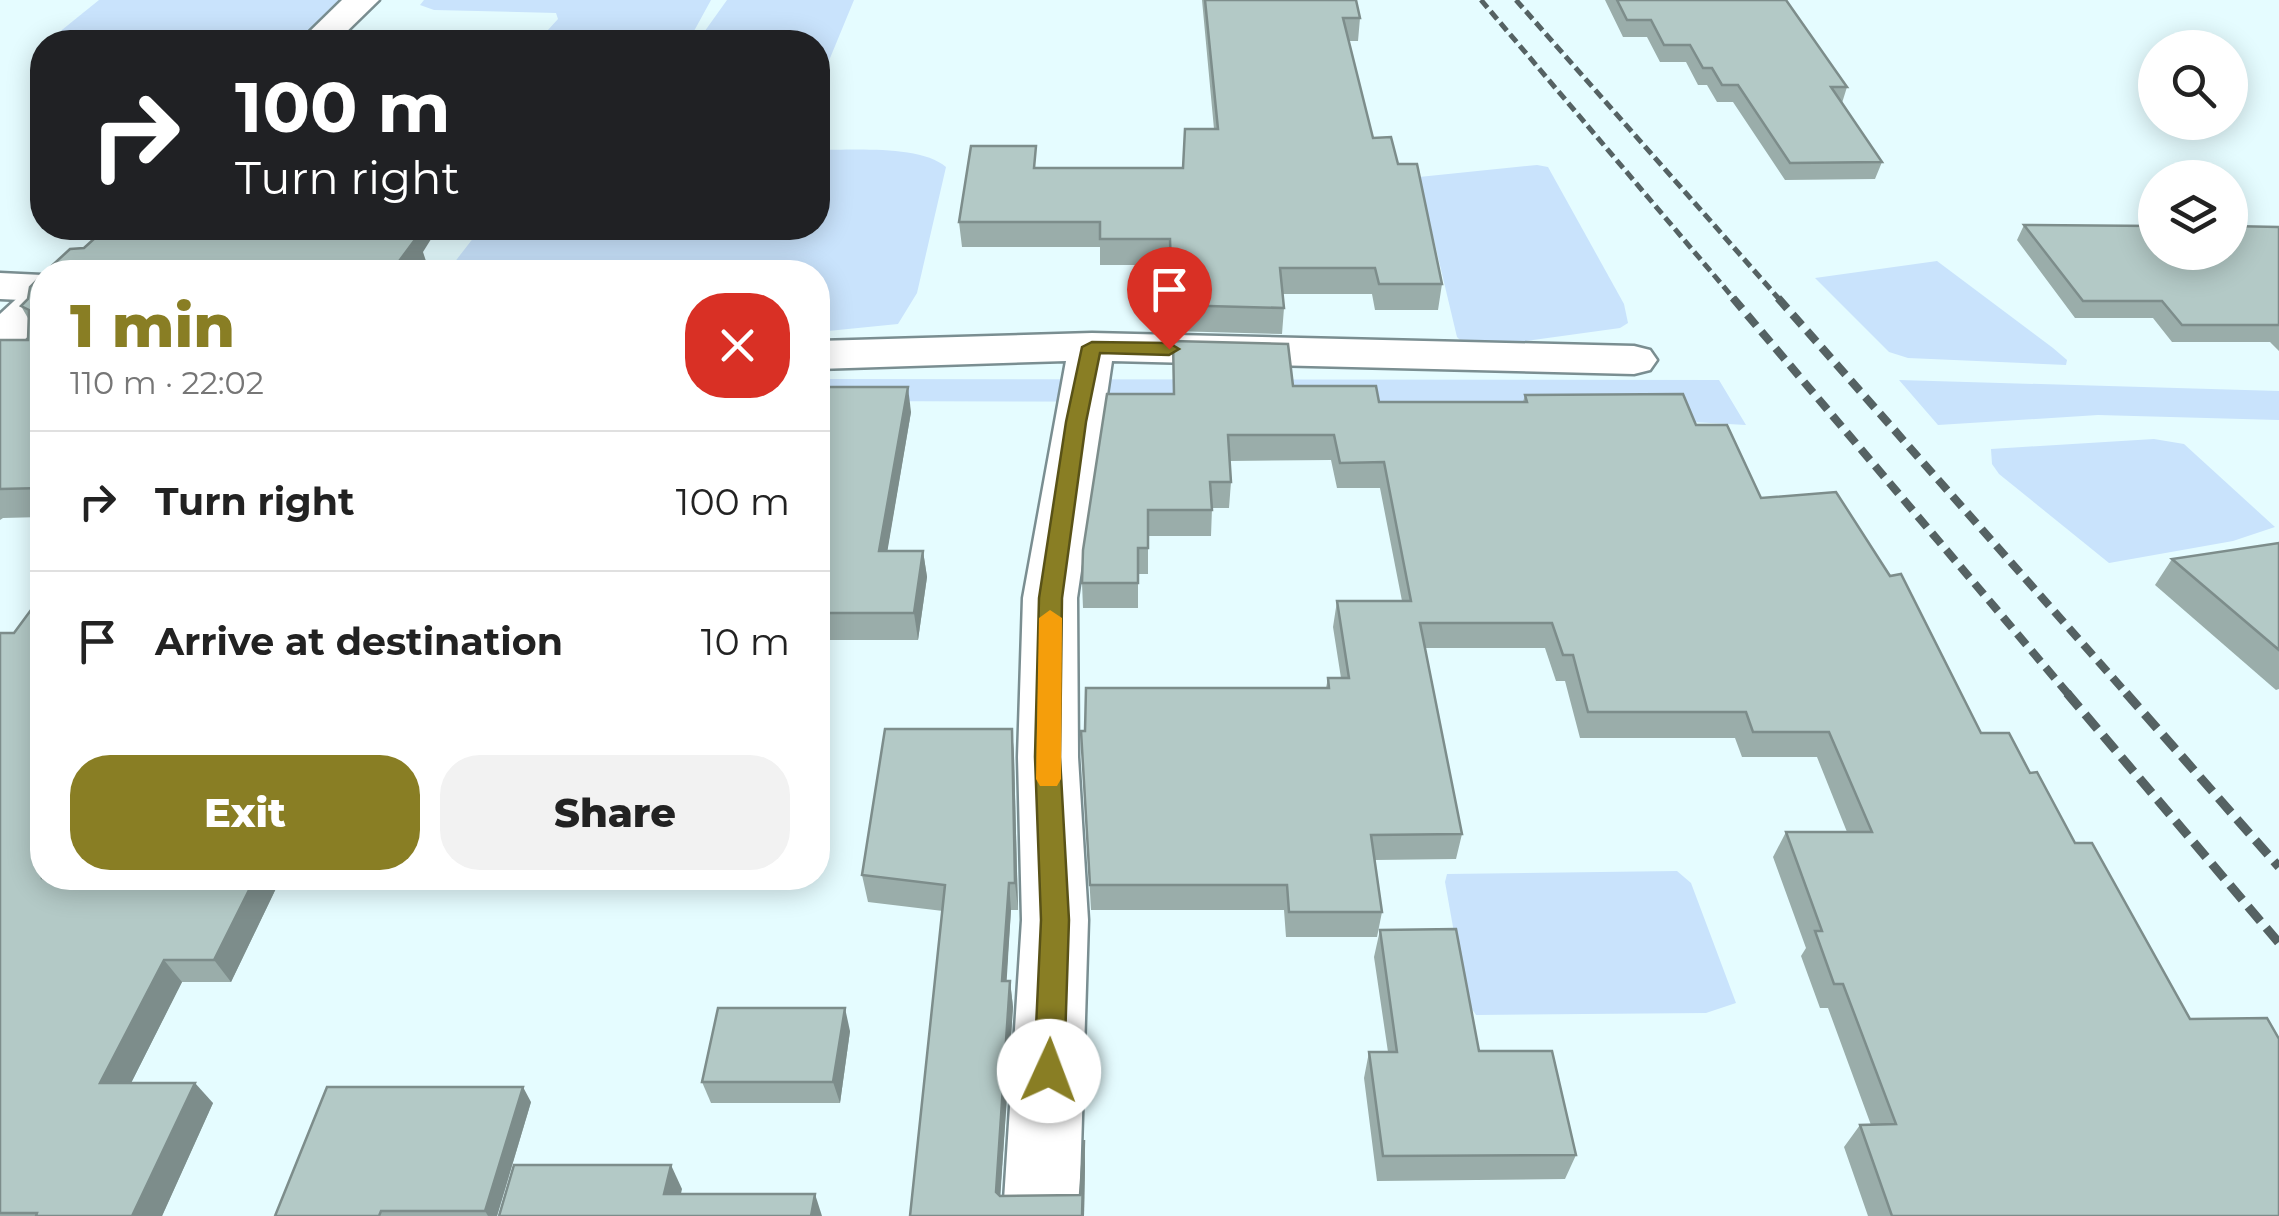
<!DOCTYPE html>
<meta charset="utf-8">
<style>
body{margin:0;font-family:Montserrat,sans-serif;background:#f2f2f2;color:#222;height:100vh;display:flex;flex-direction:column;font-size:38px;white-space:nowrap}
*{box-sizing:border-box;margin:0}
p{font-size:32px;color:#767676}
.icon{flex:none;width:55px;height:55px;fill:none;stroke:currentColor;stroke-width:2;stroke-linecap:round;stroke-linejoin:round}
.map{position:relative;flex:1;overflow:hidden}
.panel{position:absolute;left:30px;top:260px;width:800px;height:630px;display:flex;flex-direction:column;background:#fff;border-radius:40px;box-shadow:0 5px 25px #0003}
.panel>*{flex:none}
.banner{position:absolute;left:30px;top:30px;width:800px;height:210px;border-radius:40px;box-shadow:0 5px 25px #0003;background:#202124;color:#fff;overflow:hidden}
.controls{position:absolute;left:2138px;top:30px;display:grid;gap:20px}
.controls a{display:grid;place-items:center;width:110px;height:110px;border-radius:50%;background:#fff;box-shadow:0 5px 25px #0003;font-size:50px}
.pin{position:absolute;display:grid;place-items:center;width:85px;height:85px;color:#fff;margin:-102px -42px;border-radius:50% 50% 50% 0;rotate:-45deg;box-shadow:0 0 10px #0007}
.pin .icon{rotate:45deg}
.me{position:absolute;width:110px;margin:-55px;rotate:2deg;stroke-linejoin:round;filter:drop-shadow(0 0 8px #0008)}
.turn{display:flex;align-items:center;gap:35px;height:210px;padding:0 40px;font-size:45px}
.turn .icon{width:130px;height:130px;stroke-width:2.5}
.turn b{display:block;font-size:70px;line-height:85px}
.round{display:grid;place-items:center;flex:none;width:105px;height:105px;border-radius:40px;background:#f2f2f2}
.overview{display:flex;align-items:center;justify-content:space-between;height:170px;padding:0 40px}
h1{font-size:60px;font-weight:800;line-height:75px;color:#897e24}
.primary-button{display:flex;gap:20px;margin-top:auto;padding:20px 40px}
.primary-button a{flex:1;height:115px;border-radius:40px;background:#897e24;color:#fff;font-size:40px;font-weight:800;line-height:115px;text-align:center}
.primary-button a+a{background:#f2f2f2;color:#222}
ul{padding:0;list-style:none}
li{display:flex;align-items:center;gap:30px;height:140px;padding:0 40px;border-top:2px solid #e0e0e0}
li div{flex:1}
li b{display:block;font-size:38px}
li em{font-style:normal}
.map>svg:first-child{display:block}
.water{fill:#c9e3fc}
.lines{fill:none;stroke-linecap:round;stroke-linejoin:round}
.street-casing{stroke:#7a8e91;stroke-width:5}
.secondary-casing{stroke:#7a8e91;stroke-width:5}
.street{fill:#fff;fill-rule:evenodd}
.secondary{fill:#fff;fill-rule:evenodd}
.rail-far2{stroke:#556263;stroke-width:5;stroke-dasharray:10 5;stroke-linecap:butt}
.rail-far1{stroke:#556263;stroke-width:8;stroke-dasharray:14 8;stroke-linecap:butt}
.rail{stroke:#556263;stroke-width:9;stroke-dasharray:19 9;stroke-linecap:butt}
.wall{fill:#9aadaa}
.shaded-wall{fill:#7d8d8b}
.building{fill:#b3c9c6;stroke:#7d8d8b;stroke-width:2.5}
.route{fill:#897e24;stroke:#595217;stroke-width:2.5}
.slow{fill:#f59e0b}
</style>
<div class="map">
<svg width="2279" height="1216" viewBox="0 0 2279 1216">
<rect width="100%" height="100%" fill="#e5fcff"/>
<g class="water">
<path d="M99,0H340L299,42H47Z"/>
<path d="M424,0H711L688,42H537L558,19L556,13L434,10L420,5Z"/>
<path d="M727,0H854L828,63L818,71V42H697Z"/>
<path d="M818,150C851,150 921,145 946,167L917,293L898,324L818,332V272H447L481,228H818Z"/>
<path d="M1537,165L1548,167L1624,304L1628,323L1620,328L1503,344L1462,342L1457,337L1419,177Z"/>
<path d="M1937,261L2053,348L2067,360L2066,365L1908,358L1889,352L1815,278Z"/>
<path d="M818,379L1719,380L1746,425L1336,402L818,401Z"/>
<path d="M1899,380L2279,391V420L2098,415L1938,425Z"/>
<path d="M2154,439L2184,444L2275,527L2233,541L2109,563L1999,474L1992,464L1991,449Z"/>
<path d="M1677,871L1691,883L1736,1003L1706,1013L1476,1015L1466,1000L1445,882L1447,874Z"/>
</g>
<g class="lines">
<defs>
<g id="street">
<path d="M0,273L42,275V301L0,299Z"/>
<path d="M1092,333L1634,346L1650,350L1657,360L1650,370L1634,374L1112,361L1077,598L1078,757L1088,920L1079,1216H1003L1022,920L1018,757L1023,598L1066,361L818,369V341Z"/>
</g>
<g id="secondary">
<path d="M342,0H379L336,42H299Z"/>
<path d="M42,286V323L16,348L0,352V314L26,290Z"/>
</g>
</defs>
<use href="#street" class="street-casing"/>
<use href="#secondary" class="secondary-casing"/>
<use href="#street" class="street"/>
<use href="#secondary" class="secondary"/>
<g class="rail-far2">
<path d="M1481,0L1735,300"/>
<path d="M1516,0L1780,300"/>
</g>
<g class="rail-far1">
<path d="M1733,298L2069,695"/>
<path d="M1778,298L2128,695"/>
</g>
<g class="rail">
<path d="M2067,693L2279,943"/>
<path d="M2126,693L2279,867"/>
</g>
</g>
<g class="wall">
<path d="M1202,0H1356L1360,18L1358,41H1349L1373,138L1398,164L1442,284L1438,310H1375L1372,294H1283L1284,308L1282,334L1171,331L1170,265H1100V247H962L959,222L1037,168H1183L1214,129Z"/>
<path d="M1605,0H1786L1847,87L1842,103L1882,162L1875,179L1785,180L1733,102H1717L1707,85H1698L1686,62H1660L1647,37H1623Z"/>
<path d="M2024,225L2279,227V351L2270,342H2172L2153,318H2075L2017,240Z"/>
<path d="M42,275V517L3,518L0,520V340H28L29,320L21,306L28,299Z"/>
<path d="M1173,341L1293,386L1379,402H1523L1525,395L1696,425L1761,498L1981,733L2030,773L2279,1216H1868L1844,1147L1860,1125H1871L1828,1008H1820L1801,956L1806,948L1773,857L1786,832H1847L1817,757H1742L1735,738H1580L1565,681H1556L1545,648H1425L1462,834L1456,859L1375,860L1382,912L1377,937H1286L1284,910H1091L1081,731L1326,688L1328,678H1341L1333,627L1337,601H1402L1380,488H1337L1331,460L1229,461L1231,482L1229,508H1212L1211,536H1148V574H1138V608H1083L1082,583L1173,394Z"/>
<path d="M818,387L911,412L887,551H923L927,577L918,640H818Z"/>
<path d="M2279,543V689L2276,690L2155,585L2172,559Z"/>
<path d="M0,633L42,878H281L231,982H182L131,1083L213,1103L162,1216H0Z"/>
<path d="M1012,729L1014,756L1018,910H1011L1006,981H1010L1013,1007L1000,1196L1080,1195L1084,1140L1085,1164L1084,1216H910L943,911L868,902L862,875Z"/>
<path d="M1380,930L1479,1051L1576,1155L1565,1179L1377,1181L1364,1078L1369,1052H1388L1374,957Z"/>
<path d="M850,1031L840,1103H711L702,1082Z"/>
<path d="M531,1102L497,1216H275Z"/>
</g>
<g class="shaded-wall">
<path d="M171,228H208L182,256L169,230Z"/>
<path d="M412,228H438L423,252L427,264L421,272H391L406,237Z"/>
<path d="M908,387L911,412L883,577L879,551Z"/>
<path d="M923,551L927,577L918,640L914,613Z"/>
<path d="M1012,729L1014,756L1018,910L1015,883Z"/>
<path d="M255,878H281L231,982L214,960Z"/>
<path d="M1009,883L1011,910L1005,1007L1002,981Z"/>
<path d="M164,960L182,982L121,1103L100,1083Z"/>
<path d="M1010,981L1013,1007L999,1216L996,1192Z"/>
<path d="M845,1008L850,1031L840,1103L833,1082Z"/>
<path d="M195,1083L213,1103L162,1216H132Z"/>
<path d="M523,1087L531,1102L497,1216H488L485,1211Z"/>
<path d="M1084,1140L1085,1164L1084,1216H1082Z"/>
<path d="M671,1165L682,1189L676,1216L664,1194Z"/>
<path d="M815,1194L822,1216H811Z"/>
</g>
<g class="building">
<path d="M1205,0H1356L1360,18H1343L1373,138L1391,137L1398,164H1417L1442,284H1379L1375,268H1280L1284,308L1172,305L1170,239H1100V222H959L971,146H1036L1034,168H1183L1185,129H1218Z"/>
<path d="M1617,0H1786L1847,87H1831L1882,162L1790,163L1738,85H1722L1712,68H1703L1690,45H1664L1651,20H1627Z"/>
<path d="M2024,225L2155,226V252H2230V226L2279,227V325H2182L2162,301H2083Z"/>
<path d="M106,228H171L169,230L317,234L321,228H412L406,237H417L391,272H45L70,249L84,248Z"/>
<path d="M42,275V488L0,489V340H28L29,310L21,306L28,299L30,287Z"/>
<path d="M1173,341L1288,344L1293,386H1376L1379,402H1527L1525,395L1683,394L1696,425H1727L1761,498L1836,492L1890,576L1901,574L1981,733H2009L2030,773L2037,772L2075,843H2092L2190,1019L2267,1018L2279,1039V1216H1892L1860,1125L1896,1124L1843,984H1834L1815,931H1822L1786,832H1872L1829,732H1753L1746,712H1588L1573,655H1563L1552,623H1420L1462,834L1371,835L1382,912H1289L1287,885H1090L1081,731H1085L1086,688H1329L1328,678H1349L1337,601H1411L1384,462L1340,463L1334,435H1228L1231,482H1210L1212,510H1148V548H1138V583H1082L1083,550L1107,394H1174Z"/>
<path d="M818,387H908L879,551H923L914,613H818Z"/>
<path d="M2279,543V650L2172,559Z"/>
<path d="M42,595V878H255L214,960H164L100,1083H195L132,1216H36L37,1213H0V633H14Z"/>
<path d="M885,729H1012L1015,883H1009L1002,981H1010L996,1192L1000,1196L1080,1195L1084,1140L1082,1216H910L945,885L862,875Z"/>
<path d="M1456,929L1479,1051H1552L1576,1155L1383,1156L1369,1052H1397L1380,930Z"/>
<path d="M718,1008H845L833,1082H702Z"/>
<path d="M327,1087H523L485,1211H381L379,1216H275Z"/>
<path d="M514,1165H671L664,1194H815L811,1216H499Z"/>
</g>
<path class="route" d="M1092,342L1169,343L1179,349L1169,355L1100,353L1086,422L1062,598L1060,757L1069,920L1064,1071L1059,1081L1049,1085L1039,1081L1034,1071L1041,920L1035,757L1039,598L1066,422L1082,347Z"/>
<path class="slow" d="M1050,610L1062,618L1061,779L1057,786H1040L1036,779L1039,618Z"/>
</svg>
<div class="controls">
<a><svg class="icon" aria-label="search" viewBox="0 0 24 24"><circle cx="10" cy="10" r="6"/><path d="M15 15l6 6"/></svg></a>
<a><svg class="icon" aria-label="layers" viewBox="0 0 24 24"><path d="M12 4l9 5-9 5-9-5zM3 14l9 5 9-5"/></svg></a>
</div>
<div class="pin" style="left:1169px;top:349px;background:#d93025"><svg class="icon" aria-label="arrive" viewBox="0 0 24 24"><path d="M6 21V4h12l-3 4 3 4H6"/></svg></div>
<svg class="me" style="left:1049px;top:1071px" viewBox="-20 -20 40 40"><circle r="19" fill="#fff"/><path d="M0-13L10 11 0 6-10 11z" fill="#897e24"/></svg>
<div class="banner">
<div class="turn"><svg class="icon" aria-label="right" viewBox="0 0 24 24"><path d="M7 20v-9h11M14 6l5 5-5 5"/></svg><div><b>100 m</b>Turn right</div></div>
</div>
<section class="panel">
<div class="overview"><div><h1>1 min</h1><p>110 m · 22:02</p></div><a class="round" style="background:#d93025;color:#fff"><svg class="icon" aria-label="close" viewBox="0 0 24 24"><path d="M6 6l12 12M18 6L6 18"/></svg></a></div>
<ul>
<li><svg class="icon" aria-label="right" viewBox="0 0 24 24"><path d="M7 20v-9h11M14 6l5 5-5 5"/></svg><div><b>Turn right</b></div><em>100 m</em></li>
<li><svg class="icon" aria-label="arrive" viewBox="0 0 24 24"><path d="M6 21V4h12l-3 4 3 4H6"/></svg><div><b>Arrive at destination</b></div><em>10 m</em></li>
</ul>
<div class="primary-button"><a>Exit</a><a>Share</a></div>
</section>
</div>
